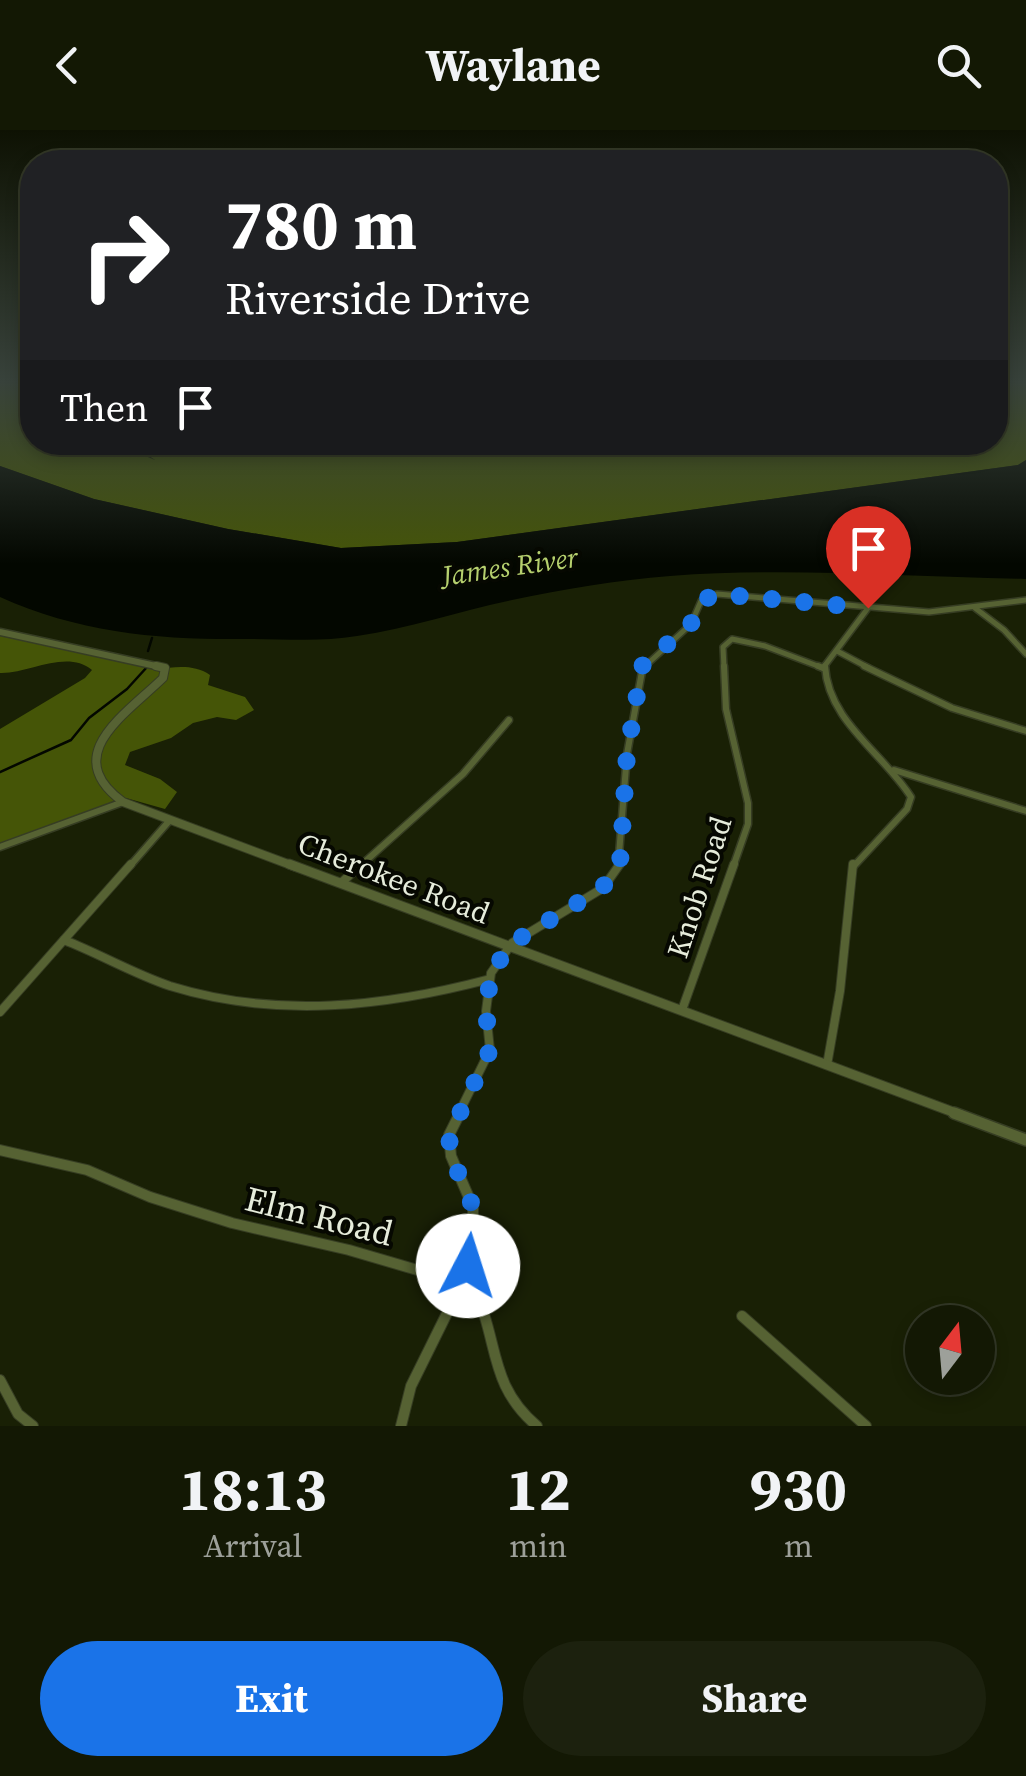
<!DOCTYPE html>
<style>
body{margin:0;font-family:"Source Serif 4",serif;background:#1c210e;color:#f1f3f6;height:100vh;display:flex;flex-direction:column;font-size:38px;white-space:nowrap}
*{box-sizing:border-box;margin:0}
p{font-size:32px;color:#9da09a}
.icon{flex:none;width:55px;height:55px;fill:none;stroke:currentColor;stroke-width:2;stroke-linecap:round;stroke-linejoin:round}
.map{position:relative;height:1296px;overflow:hidden}
.drawer{display:flex;flex-direction:column;background:#131804;flex:1}
.drawer>*{flex:none}
.hud{position:absolute;left:20px;top:20px;width:988px;height:305px;border-radius:40px;box-shadow:0 5px 15px #0003,0 0 0 2px #323726;background:#202124;color:#fff;overflow:hidden}
.needle{width:65px;rotate:16deg}
.buttons{position:absolute;left:905px;top:1175px;display:grid;gap:20px}
.buttons a{display:grid;place-items:center;width:90px;height:90px;border-radius:50%;background:#131804;box-shadow:0 5px 15px #0003,0 0 0 2px #323726;font-size:50px}
.pin{position:absolute;display:grid;place-items:center;width:85px;height:85px;color:#fff;margin:-102px -42px;border-radius:50% 50% 50% 0;rotate:-45deg;box-shadow:0 0 10px #0007}
.pin .icon{rotate:45deg}
.me{position:absolute;width:110px;margin:-55px;rotate:5deg;stroke-linejoin:round;filter:drop-shadow(0 0 8px #0008)}
.turn{display:flex;align-items:center;gap:35px;height:210px;padding:0 40px;font-size:45px}
.turn .icon{width:130px;height:130px;stroke-width:2.5}
.turn b{display:block;font-size:70px;line-height:85px}
.then{display:flex;align-items:center;height:95px;padding:0 40px;background:#0003;gap:20px;font-size:38px}
.eta{display:flex;justify-content:space-evenly;align-items:center;height:170px;text-align:center}
.eta b{font-size:60px;font-weight:700;line-height:70px}
.cta{display:flex;gap:20px;margin-top:auto;padding:20px 40px}
.cta a{flex:1;height:115px;border-radius:60px;background:#1a73e8;color:#fff;font-size:40px;font-weight:700;line-height:115px;text-align:center}
.cta a+a{background:#1c210e;color:#f1f3f6}
header{display:flex;justify-content:space-between;align-items:center;height:130px;padding:0 40px;background:#131804;font-size:45px;font-weight:700}
.map>svg:first-child{display:block}
.forest{fill:#455507}
.water{fill:#030700}
.lines{fill:none;stroke-linecap:round;stroke-linejoin:round}
.stream{stroke:#030700;stroke-width:2.5}
.minor-far3-casing{stroke:#363d23;stroke-width:8}
.minor-far2-casing{stroke:#363d23;stroke-width:9}
.minor-far1-casing{stroke:#363d23;stroke-width:10}
.minor-casing{stroke:#363d23;stroke-width:12}
.tertiary-far3-casing{stroke:#363d23;stroke-width:9}
.tertiary-far2-casing{stroke:#363d23;stroke-width:10}
.tertiary-far1-casing{stroke:#363d23;stroke-width:11}
.tertiary-casing{stroke:#363d23;stroke-width:14}
.minor-far3{stroke:#566233;stroke-width:5}
.minor-far2{stroke:#566233;stroke-width:6}
.minor-far1{stroke:#566233;stroke-width:8}
.minor{stroke:#566233;stroke-width:10}
.tertiary-far3{stroke:#566233;stroke-width:6}
.tertiary-far2{stroke:#566233;stroke-width:8}
.tertiary-far1{stroke:#566233;stroke-width:9}
.tertiary{stroke:#566233;stroke-width:11}
.route{stroke:#1a73e8;stroke-width:18;stroke-dasharray:0 32.4}
.labels{text-anchor:middle;dominant-baseline:central;stroke-width:8;stroke-linejoin:round;paint-order:stroke}
.far-water-label{font-size:28px;font-style:italic;fill:#b6d06e;stroke:#060801}
.street-label{font-size:30px;fill:#e6ecdb;stroke:#060801}
.near-street-label{font-size:35px;fill:#e6ecdb;stroke:#060801}
</style>
<header><svg class="icon" aria-label="back" viewBox="0 0 24 24"><path d="M15 5l-7 7 7 7"/></svg>Waylane<svg class="icon" aria-label="search" viewBox="0 0 24 24"><circle cx="10" cy="10" r="6"/><path d="M15 15l6 6"/></svg></header>
<div class="map">
<svg width="1026" height="1296" viewBox="0 0 1026 1296">
<rect width="100%" height="100%" fill="#192005"/>
<g class="forest">
<path d="M0,253H32V312L114,313L155,330L131,313L995,312V253H1026V330L1018,335L457,412L341,418L228,399L94,369L0,336Z"/>
<path d="M0,504L157,539C176,537 194,534 210,545L208,555L245,567L254,580L236,590L217,587L193,593L171,608L130,622L125,635L160,649L177,662L165,679L126,668L0,713V599L85,548L92,540C66,519 29,544 0,543Z"/>
</g>
<path class="water" d="M1026,330V449C908,447 788,437 670,446C617,450 564,459 512,470C460,481 410,498 357,506C322,512 287,509 251,509C163,510 82,504 0,467V336L94,369L228,399L341,418L457,412L1018,335Z"/>
<g class="lines">
<g class="stream">
<path d="M148,521L152,508"/>
<path d="M0,642L71,610L89,588L127,559L147,537"/>
</g>
<defs>
<g id="minor-far3">
<path d="M975,478L1004,500L1026,524"/>
<path d="M837,521L869,538"/>
<path d="M643,538L691,494L701,471L717,464L929,482L1026,470"/>
<path d="M724,538L723,517L732,509L765,516L823,538"/>
<path d="M823,538L868,478"/>
</g>
<g id="minor-far2">
<path d="M724,536L726,579L748,673V694L733,737"/>
<path d="M818,536L823,538"/>
<path d="M825,536C828,591 883,623 911,667L907,679L853,737"/>
<path d="M864,536L952,578L1026,601"/>
<path d="M894,640L1026,681"/>
<path d="M0,717L123,672"/>
<path d="M129,737L170,690"/>
<path d="M359,737L463,644L509,590"/>
<path d="M618,737L627,624L643,536"/>
</g>
<g id="minor-far1">
<path d="M341,753L362,734"/>
<path d="M64,810C100,824 134,844 170,856C277,889 384,877 490,849"/>
<path d="M682,880L734,734"/>
<path d="M0,882L131,734"/>
<path d="M827,935L840,861L853,734"/>
<path d="M458,985L490,920L486,881L491,843L512,813L603,758L620,734"/>
</g>
<g id="minor">
<path d="M0,1020L87,1040L150,1067L232,1093L349,1120L472,1156C500,1207 486,1253 537,1296"/>
<path d="M742,1186L866,1296"/>
<path d="M0,1250L18,1284L33,1296"/>
<path d="M401,1296L411,1256L462,1153L473,1121V1077L451,1026L449,1005L460,983"/>
</g>
<path id="tertiary-far3" d="M0,502L165,538"/>
<path id="tertiary-far2" d="M156,536L165,538L163,548C125,585 59,625 123,672L296,737"/>
<path id="tertiary-far1" d="M289,734L961,985"/>
<path id="tertiary" d="M954,983L1026,1010"/>
</defs>
<use href="#minor-far3" class="minor-far3-casing"/>
<use href="#minor-far2" class="minor-far2-casing"/>
<use href="#minor-far1" class="minor-far1-casing"/>
<use href="#minor" class="minor-casing"/>
<use href="#tertiary-far3" class="tertiary-far3-casing"/>
<use href="#tertiary-far2" class="tertiary-far2-casing"/>
<use href="#tertiary-far1" class="tertiary-far1-casing"/>
<use href="#tertiary" class="tertiary-casing"/>
<use href="#minor-far3" class="minor-far3"/>
<use href="#minor-far2" class="minor-far2"/>
<use href="#minor-far1" class="minor-far1"/>
<use href="#minor" class="minor"/>
<use href="#tertiary-far3" class="tertiary-far3"/>
<use href="#tertiary-far2" class="tertiary-far2"/>
<use href="#tertiary-far1" class="tertiary-far1"/>
<use href="#tertiary" class="tertiary"/>
</g>
<linearGradient id="sky" x2="0" y2="1"><stop stop-color="#0e1203"/><stop offset="0.58" stop-color="#38423b"/><stop offset="1" stop-color="#38423b" stop-opacity="0"/></linearGradient>
<rect width="1026" height="434" fill="url(#sky)"/>
<g class="lines">
<path class="route" d="M468,1136L472,1121L473,1077L451,1026L449,1006L490,920L486,881L491,843L512,813L602,758L620,734L627,624L642,536L691,494L700,471L717,464L868,478"/>
</g>
<g class="labels">
<g class="far-water-label">
<text transform="translate(510 436) rotate(-8)">James River</text>
</g>
<g class="street-label">
<text transform="translate(394 748) rotate(21)">Cherokee Road</text>
<text transform="translate(699 757) rotate(-72)">Knob Road</text>
</g>
<g class="near-street-label">
<text transform="translate(319 1086) rotate(14)">Elm Road</text>
</g>
</g>
</svg>
<div class="buttons">
<a><svg class="needle" viewBox="-14 -14 28 28"><path d="M0-13l5 13h-10z" fill="#e53935"/><path d="M0 13l5-13h-10z" fill="#9da09a"/></svg></a>
</div>
<div class="pin" style="left:868px;top:478px;background:#d93025"><svg class="icon" aria-label="arrive" viewBox="0 0 24 24"><path d="M6 21V4h12l-3 4 3 4H6"/></svg></div>
<svg class="me" style="left:468px;top:1136px" viewBox="-20 -20 40 40"><circle r="19" fill="#fff"/><path d="M0-13L10 11 0 6-10 11z" fill="#1a73e8"/></svg>
<div class="hud">
<div class="turn"><svg class="icon" aria-label="right" viewBox="0 0 24 24"><path d="M7 20v-9h11M14 6l5 5-5 5"/></svg><div><b>780 m</b>Riverside Drive</div></div>
<div class="then">Then<svg class="icon" aria-label="arrive" viewBox="0 0 24 24"><path d="M6 21V4h12l-3 4 3 4H6"/></svg></div>
</div>
</div>
<section class="drawer">
<div class="eta">
<div><b>18:13</b><p>Arrival</p></div>
<div><b>12</b><p>min</p></div>
<div><b>930</b><p>m</p></div>
</div>
<div class="cta"><a>Exit</a><a>Share</a></div>
</section>
